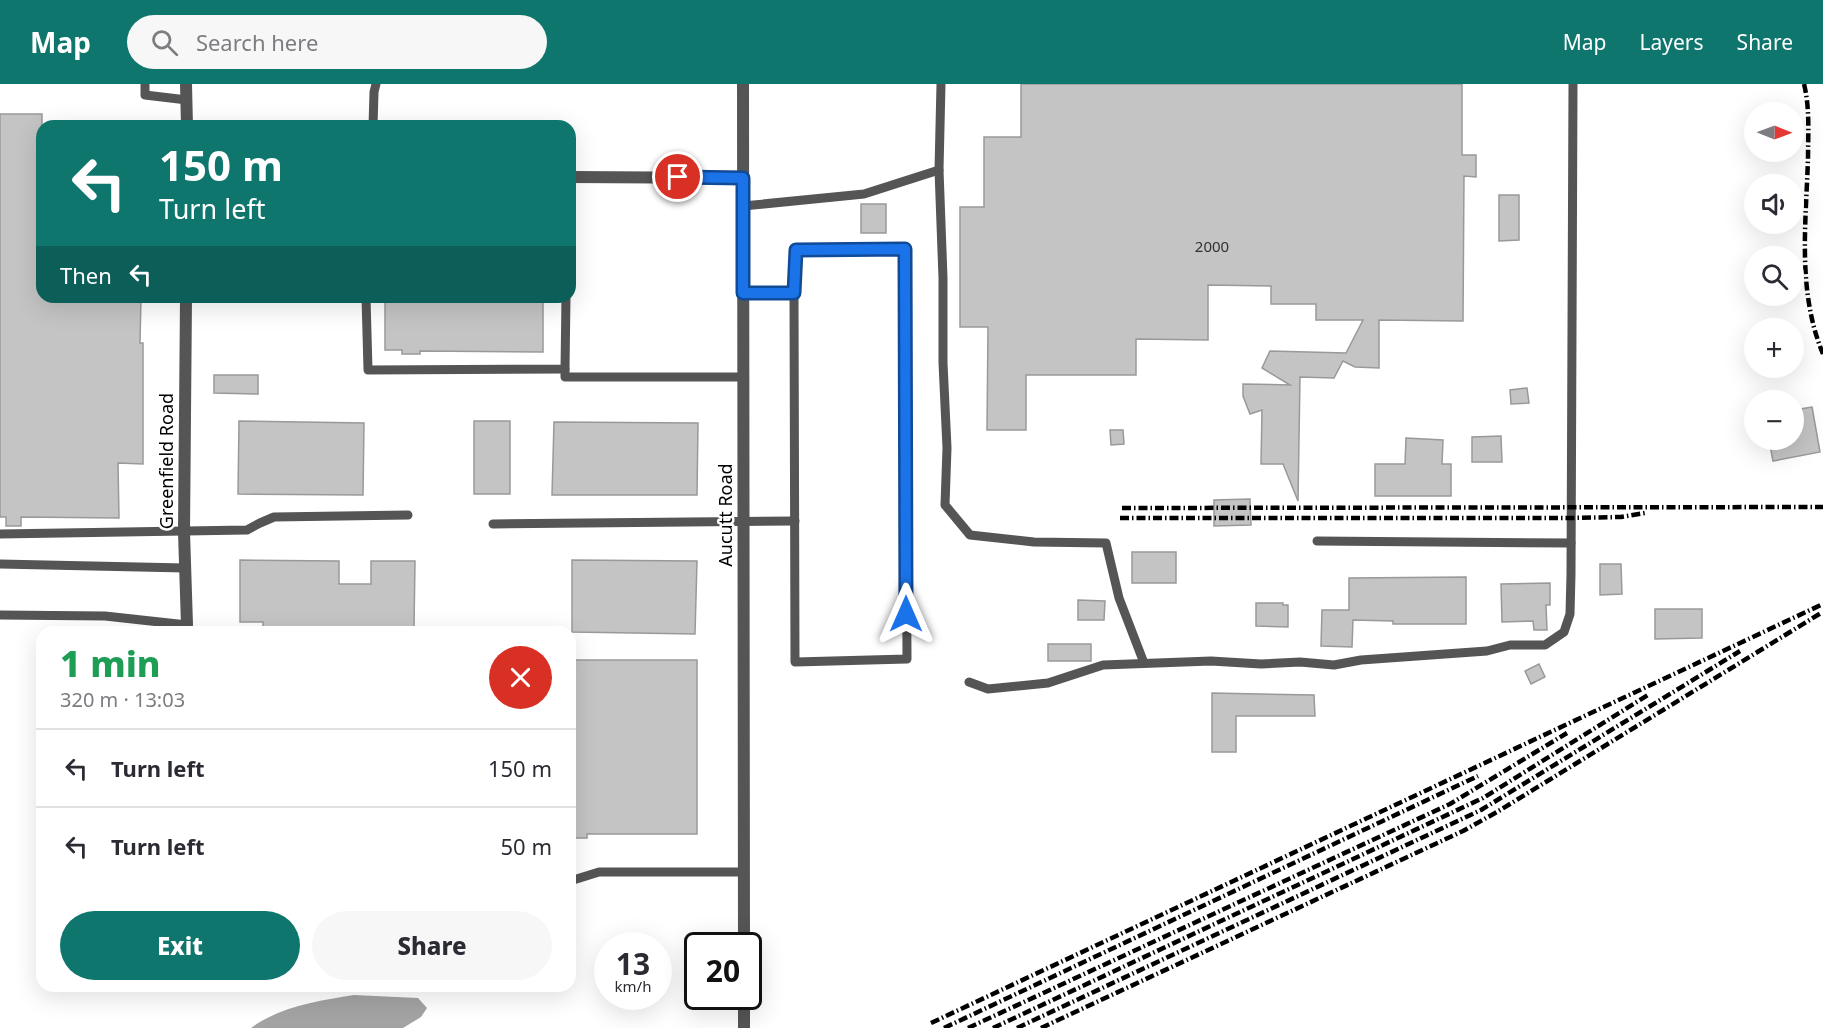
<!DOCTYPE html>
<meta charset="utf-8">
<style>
body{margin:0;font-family:"Noto Sans",sans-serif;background:#f7f7f7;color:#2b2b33;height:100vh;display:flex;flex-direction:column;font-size:22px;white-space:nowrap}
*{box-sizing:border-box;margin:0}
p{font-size:20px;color:#7c7c81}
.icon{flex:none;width:33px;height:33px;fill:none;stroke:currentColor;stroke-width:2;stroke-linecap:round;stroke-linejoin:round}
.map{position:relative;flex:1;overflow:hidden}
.side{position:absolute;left:36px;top:542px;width:540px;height:366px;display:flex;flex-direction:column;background:#fff;border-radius:18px;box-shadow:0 6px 24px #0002}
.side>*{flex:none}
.guide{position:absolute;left:36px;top:36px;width:540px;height:183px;border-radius:18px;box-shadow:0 6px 24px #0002;background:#0f766e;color:#fff;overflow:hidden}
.needle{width:39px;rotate:91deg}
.controls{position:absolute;left:1744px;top:18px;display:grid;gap:12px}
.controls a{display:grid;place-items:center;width:60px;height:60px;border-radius:50%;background:#fff;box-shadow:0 6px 24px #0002;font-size:30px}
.speed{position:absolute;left:594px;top:848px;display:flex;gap:12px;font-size:30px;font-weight:700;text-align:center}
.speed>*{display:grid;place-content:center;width:78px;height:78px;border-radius:50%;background:#fff;box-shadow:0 6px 24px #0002;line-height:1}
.speed small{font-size:15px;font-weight:400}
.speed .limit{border:3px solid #111;border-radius:9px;background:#fff;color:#111}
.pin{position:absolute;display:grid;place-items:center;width:51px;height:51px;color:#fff;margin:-26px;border:3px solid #fff;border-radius:50%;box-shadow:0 2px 6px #0007}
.me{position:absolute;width:66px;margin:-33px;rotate:0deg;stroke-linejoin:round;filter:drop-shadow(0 0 4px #0008)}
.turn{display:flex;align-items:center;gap:21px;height:126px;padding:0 24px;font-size:27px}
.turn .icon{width:78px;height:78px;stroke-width:2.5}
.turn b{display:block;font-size:42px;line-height:51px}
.then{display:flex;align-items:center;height:57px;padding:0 24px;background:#0003;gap:12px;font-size:22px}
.round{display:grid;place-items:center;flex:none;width:63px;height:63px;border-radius:32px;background:#f7f7f7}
.head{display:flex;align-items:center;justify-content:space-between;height:102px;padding:0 24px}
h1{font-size:36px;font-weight:800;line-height:45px;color:#1e9e55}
.primary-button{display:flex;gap:12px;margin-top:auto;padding:12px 24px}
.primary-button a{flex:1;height:69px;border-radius:36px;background:#0f766e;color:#fff;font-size:24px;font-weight:800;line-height:69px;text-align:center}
.primary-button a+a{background:#f7f7f7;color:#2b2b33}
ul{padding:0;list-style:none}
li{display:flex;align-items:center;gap:18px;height:78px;padding:0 24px;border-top:2px solid #e1e1e2}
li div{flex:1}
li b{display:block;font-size:22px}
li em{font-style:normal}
header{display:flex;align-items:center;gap:36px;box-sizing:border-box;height:84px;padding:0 30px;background:#0f766e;color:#fff}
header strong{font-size:28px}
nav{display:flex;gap:33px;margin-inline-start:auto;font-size:21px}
.search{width:420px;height:54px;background:#f7f7f7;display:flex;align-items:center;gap:15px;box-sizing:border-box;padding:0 21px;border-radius:33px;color:#7c7c81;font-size:22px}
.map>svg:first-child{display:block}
.water{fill:#a3a3a3}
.building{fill:#c4c4c4;stroke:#999;stroke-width:1.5}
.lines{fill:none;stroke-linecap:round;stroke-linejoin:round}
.service{stroke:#555;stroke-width:9}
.minor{stroke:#555;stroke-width:12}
.tertiary{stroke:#555;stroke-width:12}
.rail{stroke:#000;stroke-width:4.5;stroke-dasharray:9 3 1.5 3;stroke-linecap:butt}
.route-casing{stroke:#114b97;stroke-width:15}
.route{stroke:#1a73e8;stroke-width:10}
.labels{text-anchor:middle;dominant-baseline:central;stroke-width:5;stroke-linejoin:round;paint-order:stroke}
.number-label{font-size:15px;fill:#313131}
.street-label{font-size:18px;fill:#000;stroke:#fff}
</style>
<header>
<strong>Map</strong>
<div class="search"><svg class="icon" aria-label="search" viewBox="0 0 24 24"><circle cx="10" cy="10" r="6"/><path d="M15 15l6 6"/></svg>Search here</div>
<nav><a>Map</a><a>Layers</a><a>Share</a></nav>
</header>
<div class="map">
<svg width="1823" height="944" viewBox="0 0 1823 944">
<rect width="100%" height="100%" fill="#fff"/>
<path class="water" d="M354,911L418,914L427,924L421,933L403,944H251C281,922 318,917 354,911Z"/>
<g class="building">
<path d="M1021,0H1462V71H1476V93L1464,92L1463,237L1379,236V284L1355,283L1343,277L1334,294L1300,293L1298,417L1283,380H1261L1262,326L1250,330L1243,312V300L1290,301L1262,284L1270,267L1346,269L1363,236H1316V220H1271V202L1208,201V256L1136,255V291H1026V346H987L988,243H960V123H984V53H1021Z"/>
<path d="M0,30H42V213H141L140,259H143V380L118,379L119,434L21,433V442H6V433H0Z"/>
<path d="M1499,111H1519V156L1499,157Z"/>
<rect x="861" y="120" width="25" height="29"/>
<path d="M385,213H543V268L420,267V270H402V266H385Z"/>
<path d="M214,291H258V310L214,309Z"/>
<path d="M1527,304L1529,319L1511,320L1510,306Z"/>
<path d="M1812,323L1820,368L1773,377L1769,356H1794V326Z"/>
<path d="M239,337L364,339L363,411L238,410Z"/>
<rect x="474" y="337" width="36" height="73"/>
<path d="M554,338L698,339L697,411H552Z"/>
<path d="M1110,346H1123L1124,360L1111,361Z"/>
<path d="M1501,352L1502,378H1472V353Z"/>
<path d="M1406,354L1443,356L1442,380H1451V412H1375V380H1405Z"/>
<path d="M1250,415L1251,441L1214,442V416Z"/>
<rect x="1132" y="468" width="44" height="31"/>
<path d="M240,476L339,477V500H371V477H415L414,544H348V548H263V538H240Z"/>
<path d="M572,476L697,477L695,550L572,548Z"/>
<path d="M1600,480H1621L1622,510L1600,511Z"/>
<path d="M1466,493V540H1393V537L1353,536L1352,563L1321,562L1322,526H1349V494Z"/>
<path d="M1550,499V521H1546L1547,546H1534L1533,537L1502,538L1501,500Z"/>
<path d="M1078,516L1105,517L1104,536H1078Z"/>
<path d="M1256,519H1283V521H1288V543L1256,542Z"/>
<path d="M1655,525H1702V554L1655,555Z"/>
<rect x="1048" y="560" width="43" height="17"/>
<path d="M570,576H697V750H587V754H570Z"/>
<path d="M1539,580L1545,593L1531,600L1525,587Z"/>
<path d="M1212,609L1314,611L1315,632H1236V668H1212Z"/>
</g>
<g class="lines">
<g class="service">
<path d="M145,0V11L187,16"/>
<path d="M373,42L374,8L376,0"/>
<path d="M939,86L943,194V279L947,364L945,421L970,451L1034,458L1106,459L1119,514L1144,579"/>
<path d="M743,122L864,110L939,86L941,0"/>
<path d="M743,209H794L796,166L905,165L907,575L795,578L794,209"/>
<path d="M366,213L368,286L565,285L566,213"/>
<path d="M565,285V293H743"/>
<path d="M493,440L795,437"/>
<path d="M0,450L247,446L260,439L274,433L408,431"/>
<path d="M1317,457L1571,459"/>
<path d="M0,480L185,484"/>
<path d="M0,531L105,532L187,541"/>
<path d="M969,598L988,605L1048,599L1103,581L1211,577L1261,580L1300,578L1334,581L1361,576L1487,567L1510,561H1545L1564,548L1570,530L1571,490L1573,0"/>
<path d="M570,797L599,788H744"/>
</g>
<g class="minor">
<path d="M186,0L187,42"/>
<path d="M570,93L743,94"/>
<path d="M186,213L184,448L187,541"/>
</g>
<g class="tertiary">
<path d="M743,0L744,861"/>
<path d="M744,912V944"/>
</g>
<g class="rail">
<path d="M1804,0C1810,24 1808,50 1808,74C1806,140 1797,207 1823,270"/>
<path d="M1122,424L1823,423"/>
<path d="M1120,434H1571L1621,433L1645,429"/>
<path d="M931,939L1823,520"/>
<path d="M944,944L1478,692"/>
<path d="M968,944L1450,720L1567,649"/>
<path d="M993,944L1483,714L1648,611"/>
<path d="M1017,944L1481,726L1740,567"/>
<path d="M1041,944L1463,747L1497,728L1821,529"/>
</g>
</g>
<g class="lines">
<defs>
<path id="route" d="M678,93L743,94V209H794L796,166L905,165L906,530"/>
</defs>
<use href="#route" class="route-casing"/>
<use href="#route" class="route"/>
</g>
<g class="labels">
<g class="number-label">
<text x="1212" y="162">2000</text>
</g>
<g class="street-label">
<text transform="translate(166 377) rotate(-90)">Greenfield Road</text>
<text transform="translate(725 431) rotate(-90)">Aucutt Road</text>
</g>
</g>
</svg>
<div class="controls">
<a><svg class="needle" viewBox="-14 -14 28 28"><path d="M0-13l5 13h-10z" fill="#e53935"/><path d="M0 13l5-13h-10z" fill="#7c7c81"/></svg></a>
<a><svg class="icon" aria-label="sound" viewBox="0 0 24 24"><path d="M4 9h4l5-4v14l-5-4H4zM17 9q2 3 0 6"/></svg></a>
<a><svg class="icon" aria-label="search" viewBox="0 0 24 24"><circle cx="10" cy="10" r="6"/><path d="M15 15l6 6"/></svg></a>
<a>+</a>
<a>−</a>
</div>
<div class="speed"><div>13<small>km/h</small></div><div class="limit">20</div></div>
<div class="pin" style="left:678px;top:93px;background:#d93025"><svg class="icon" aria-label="arrive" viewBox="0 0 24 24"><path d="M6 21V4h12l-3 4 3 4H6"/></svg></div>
<svg class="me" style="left:906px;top:530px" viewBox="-20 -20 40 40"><path d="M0-17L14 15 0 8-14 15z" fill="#1a73e8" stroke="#fff" stroke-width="4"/></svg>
<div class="guide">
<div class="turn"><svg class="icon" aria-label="left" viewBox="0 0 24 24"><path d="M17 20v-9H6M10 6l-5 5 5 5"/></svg><div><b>150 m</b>Turn left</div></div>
<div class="then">Then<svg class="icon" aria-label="left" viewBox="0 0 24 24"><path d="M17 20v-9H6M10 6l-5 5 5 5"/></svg></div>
</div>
<section class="side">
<div class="head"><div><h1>1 min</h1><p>320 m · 13:03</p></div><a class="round" style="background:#d93025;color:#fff"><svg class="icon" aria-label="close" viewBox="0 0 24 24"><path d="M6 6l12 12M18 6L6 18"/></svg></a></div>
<ul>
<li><svg class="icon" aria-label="left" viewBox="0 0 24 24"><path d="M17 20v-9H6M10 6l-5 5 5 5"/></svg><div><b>Turn left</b></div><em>150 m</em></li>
<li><svg class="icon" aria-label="left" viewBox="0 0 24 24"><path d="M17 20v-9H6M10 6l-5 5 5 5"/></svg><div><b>Turn left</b></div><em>50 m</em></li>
</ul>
<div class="primary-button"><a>Exit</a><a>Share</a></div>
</section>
</div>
